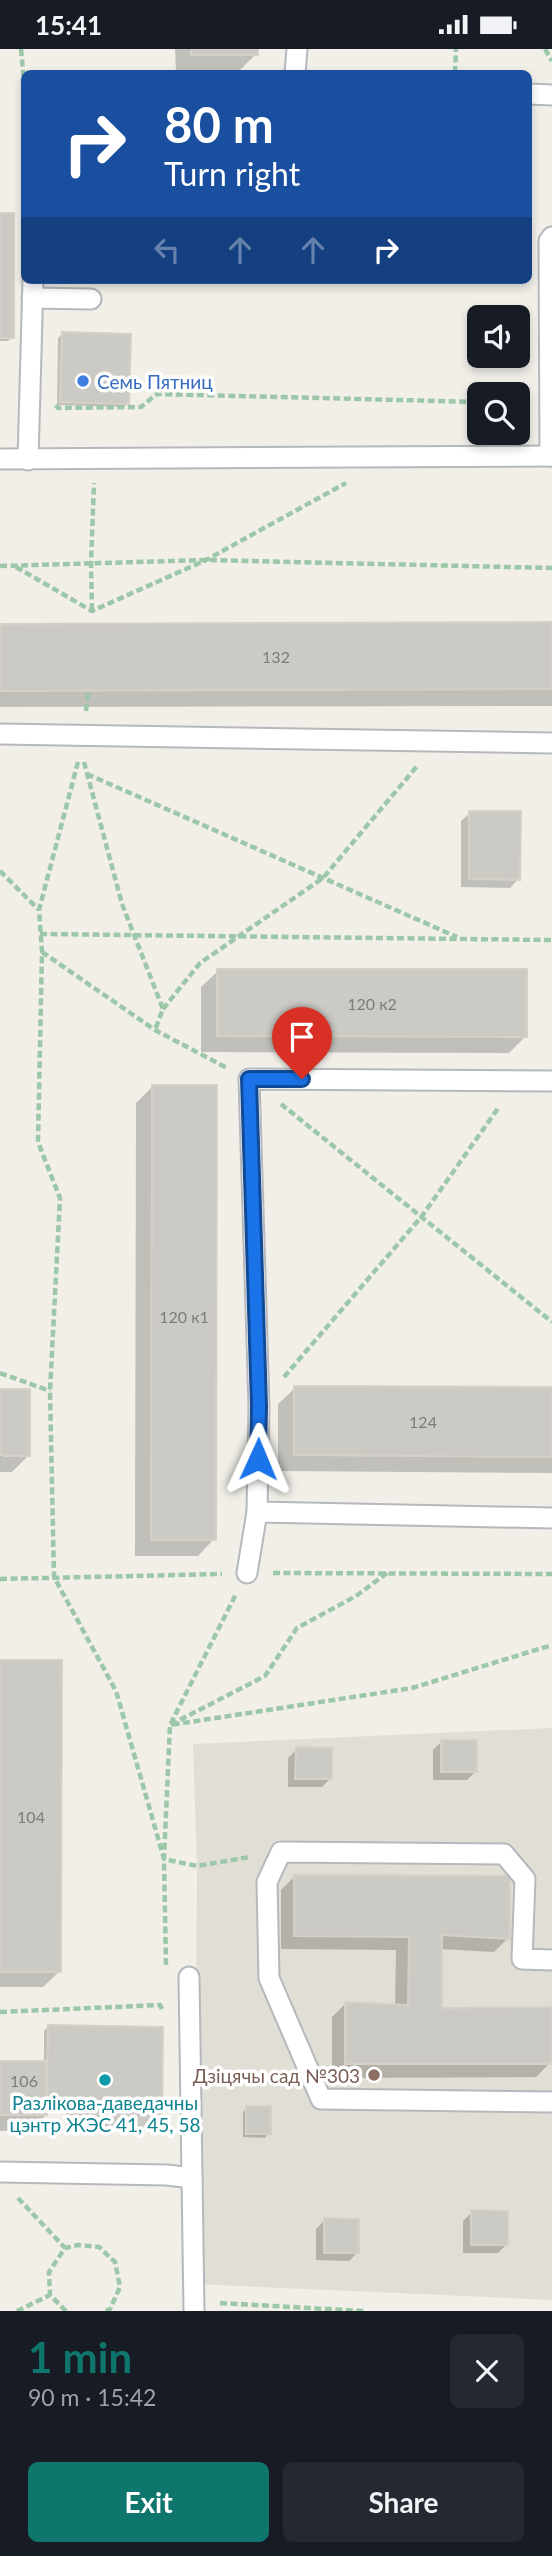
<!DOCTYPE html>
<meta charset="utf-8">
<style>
body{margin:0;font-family:Lato,sans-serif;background:#242831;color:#f1f3f6;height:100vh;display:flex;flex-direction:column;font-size:26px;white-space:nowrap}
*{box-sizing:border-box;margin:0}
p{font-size:23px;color:#9ea1a6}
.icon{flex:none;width:38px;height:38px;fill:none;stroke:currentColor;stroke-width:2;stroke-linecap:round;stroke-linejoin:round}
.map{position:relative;height:2262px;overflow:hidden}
.details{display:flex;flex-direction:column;background:#171b24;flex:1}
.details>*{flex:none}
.banner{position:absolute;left:21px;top:21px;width:511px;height:214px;border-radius:10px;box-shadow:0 4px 10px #0003;background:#1a4fa0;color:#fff;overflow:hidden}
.buttons{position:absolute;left:467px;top:256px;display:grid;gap:14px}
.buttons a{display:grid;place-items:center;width:63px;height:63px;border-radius:10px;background:#171b24;box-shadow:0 4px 10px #0003;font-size:35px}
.pin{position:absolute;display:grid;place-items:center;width:60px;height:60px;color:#fff;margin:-72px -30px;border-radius:50% 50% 50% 0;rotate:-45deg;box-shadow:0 0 7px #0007}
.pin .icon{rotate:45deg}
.me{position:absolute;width:77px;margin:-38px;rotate:1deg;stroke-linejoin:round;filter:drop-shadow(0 0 5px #0008)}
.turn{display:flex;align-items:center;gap:24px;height:147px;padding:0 28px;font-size:32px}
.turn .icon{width:91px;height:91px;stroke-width:2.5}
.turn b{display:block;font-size:49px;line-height:60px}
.lanes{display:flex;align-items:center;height:66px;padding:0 28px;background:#0003;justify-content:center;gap:35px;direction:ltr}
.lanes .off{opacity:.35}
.round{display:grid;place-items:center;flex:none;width:74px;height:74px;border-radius:10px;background:#242831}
.headline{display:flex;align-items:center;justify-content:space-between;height:119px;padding:0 28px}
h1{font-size:42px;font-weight:700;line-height:52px;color:#0f766e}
.button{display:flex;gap:14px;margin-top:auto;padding:14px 28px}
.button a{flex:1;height:80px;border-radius:10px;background:#0f766e;color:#fff;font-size:28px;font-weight:700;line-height:80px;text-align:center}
.button a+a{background:#242831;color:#f1f3f6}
.status{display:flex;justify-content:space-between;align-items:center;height:49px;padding:0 35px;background:#171b24;direction:ltr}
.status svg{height:19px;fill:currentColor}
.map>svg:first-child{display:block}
.education{fill:#e1ded6}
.shadow{fill:#0003}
.building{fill:#cccac5;stroke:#d6d1c6;stroke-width:2}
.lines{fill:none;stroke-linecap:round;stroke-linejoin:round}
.service-casing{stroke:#b5b8bc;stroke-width:23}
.path{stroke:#9cc7a9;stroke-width:4.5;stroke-dasharray:7 3.5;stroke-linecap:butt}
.service{stroke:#fff;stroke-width:19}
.route-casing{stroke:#114b97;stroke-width:18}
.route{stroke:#1a73e8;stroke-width:12}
.shop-dot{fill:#3f7fe0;stroke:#fff;stroke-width:2.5}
.education-dot{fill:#8d6e63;stroke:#fff;stroke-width:2.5}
.culture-dot{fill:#0f9aa8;stroke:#fff;stroke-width:2.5}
.labels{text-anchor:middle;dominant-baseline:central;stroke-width:7;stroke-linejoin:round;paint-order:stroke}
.number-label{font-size:16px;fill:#7a7d7f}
.shop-label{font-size:19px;fill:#366cbe;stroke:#fff;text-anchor:start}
.education-label{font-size:19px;fill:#785e54;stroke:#fff;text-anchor:end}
.culture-label{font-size:19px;fill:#0d838f;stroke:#fff}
</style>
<div class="status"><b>15:41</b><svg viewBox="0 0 49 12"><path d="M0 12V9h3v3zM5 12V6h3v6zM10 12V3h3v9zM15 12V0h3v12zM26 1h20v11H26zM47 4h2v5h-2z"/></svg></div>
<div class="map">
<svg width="552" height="2262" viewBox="0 0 552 2262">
<rect width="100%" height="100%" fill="#f1efe8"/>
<path class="education" d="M552,1679V2251L195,2235L197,1817L193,1695Z"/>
<g class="shadow">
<path d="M175,0H256V5L240,21L176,22Z"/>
<path d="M0,166L12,288L8,292H0Z"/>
<path d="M62,285L128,354L124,358L57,356L58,289Z"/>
<path d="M552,575V657L0,658V576Z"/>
<path d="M470,764L518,830L510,839L461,838V772Z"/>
<path d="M218,922L526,987L509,1004L201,1003V938Z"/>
<path d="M153,1037L214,1490L198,1507H135L136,1054Z"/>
<path d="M295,1339L552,1340V1424L278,1422V1355Z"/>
<path d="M0,1342L28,1407L12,1423H0Z"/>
<path d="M0,1613L60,1922L43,1938H0Z"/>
<path d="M441,1693L475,1723L467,1731H433V1701Z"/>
<path d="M297,1700L330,1730L322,1738H288V1709Z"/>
<path d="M295,1827L508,1889L494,1903L440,1900V1961L550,2014L536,2028L332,2029V1968L346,1954L395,1957L396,1901L281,1900V1841Z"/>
<path d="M48,1978L160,2078L156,2082L66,2081V2053H46V2066L29,2082H0V2013L44,2014V1982Z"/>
<path d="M247,2059L269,2084L265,2089L243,2088V2063Z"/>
<path d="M472,2163L506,2196L498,2204H463V2172Z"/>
<path d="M325,2171L357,2204L349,2212L316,2211V2180Z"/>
</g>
<g class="building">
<rect x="191" y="0" width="67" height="6"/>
<rect x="528" y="88" width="2" height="59"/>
<rect x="0" y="164" width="14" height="125"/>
<path d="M62,283L131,285L129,355L60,353Z"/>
<path d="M552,573V640L0,642V575Z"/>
<path d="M469,762H521L520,831L469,830Z"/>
<path d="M217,920H527V988L217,987Z"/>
<path d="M152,1036H217L216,1491H151Z"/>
<path d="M294,1337L552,1338V1408L294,1406Z"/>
<rect x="0" y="1340" width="30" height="67"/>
<path d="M0,1611H62L61,1923H0Z"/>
<rect x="441" y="1691" width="36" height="32"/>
<path d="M296,1698L332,1699V1730H295Z"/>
<path d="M294,1826L510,1827V1890L442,1886V1959L552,1958V2015H345V1953L408,1956L409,1888L294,1887Z"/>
<path d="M48,1976L163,1978L162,2078H69V2050H47Z"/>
<rect x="0" y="2012" width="47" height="54"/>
<rect x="246" y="2057" width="25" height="28"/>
<path d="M471,2161L508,2162V2196H471Z"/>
<path d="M324,2169L359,2170V2204H324Z"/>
</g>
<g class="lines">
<defs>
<g id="service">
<path d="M295,24L297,0"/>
<path d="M528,45L552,46"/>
<path d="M32,249L91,250"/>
<path d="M550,407L549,192L552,188"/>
<path d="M0,410L552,407"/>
<path d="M28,411L33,231"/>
<path d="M0,685L552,694"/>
<path d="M257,1463L552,1469"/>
<path d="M247,1524L257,1463L259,1357L249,1030L552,1032"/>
<path d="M552,1911L522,1910L525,1830L504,1805L281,1803L267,1833L269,1929L321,2050L552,2053"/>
<path d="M189,1928L194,2262"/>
<path d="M0,2123L167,2126L192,2129"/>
</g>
</defs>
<use href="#service" class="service-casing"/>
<g class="path">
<path d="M21,0L24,32"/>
<path d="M545,0L552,12"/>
<path d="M455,24L456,0"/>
<path d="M56,356L58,359L141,358L157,345L480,353"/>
<path d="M0,517L206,511L552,519"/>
<path d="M16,518L92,562L206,511L346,434"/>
<path d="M92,561L91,515L94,434"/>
<path d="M86,662L88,642"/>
<path d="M78,713L39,861L42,902L38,1093L60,1149L50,1342L54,1528L116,1642L164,1810L197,1817L250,1808"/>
<path d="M84,713L122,855L163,960L155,981"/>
<path d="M87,725L457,888"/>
<path d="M0,822L38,860"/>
<path d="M40,885L552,891"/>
<path d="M42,903L155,981L227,1019"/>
<path d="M163,960L200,914L323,829L418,716"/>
<path d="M281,1055L552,1273"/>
<path d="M0,1324L50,1342"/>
<path d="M284,1328L422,1167L499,1058"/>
<path d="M0,1408V1407"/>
<path d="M273,1524L552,1525"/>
<path d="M387,1524L356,1547L297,1579L265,1627L170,1676L412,1639L552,1596"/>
<path d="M0,1530L222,1525"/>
<path d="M166,1916L164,1810L170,1676L236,1545"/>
<path d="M0,1963L160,1956L163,1962"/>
<path d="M18,2149L65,2199"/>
<path d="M220,2254L364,2262"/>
<path d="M17,2262L50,2246"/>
<path d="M66,2262L50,2246L49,2223L65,2199L78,2196L99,2198L115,2213L120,2238L110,2260L106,2262"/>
</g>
<use href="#service" class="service"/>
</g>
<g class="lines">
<defs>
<path id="route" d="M258,1410L259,1357L249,1030H302"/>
</defs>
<use href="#route" class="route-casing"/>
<use href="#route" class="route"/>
</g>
<circle class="shop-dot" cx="83" cy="332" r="7"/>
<circle class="education-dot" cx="374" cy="2026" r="7"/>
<circle class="culture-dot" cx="105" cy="2031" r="7"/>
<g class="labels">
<g class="number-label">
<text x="276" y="607">132</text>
<text x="372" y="954">120 к2</text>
<text x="184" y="1267">120 к1</text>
<text x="423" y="1372">124</text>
<text x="31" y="1767">104</text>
<text x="24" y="2031">106</text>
</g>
<g class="shop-label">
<text x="97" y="332">Семь Пятниц</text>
</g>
<g class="education-label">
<text x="360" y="2026">Дзіцячы сад №303</text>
</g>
<g class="culture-label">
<text x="105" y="2053">Разлікова-даведачны<tspan x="105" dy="22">цэнтр ЖЭС 41, 45, 58</tspan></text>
</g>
</g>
</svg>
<div class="buttons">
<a><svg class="icon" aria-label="sound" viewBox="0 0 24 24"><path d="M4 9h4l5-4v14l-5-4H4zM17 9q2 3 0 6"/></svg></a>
<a><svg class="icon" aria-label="search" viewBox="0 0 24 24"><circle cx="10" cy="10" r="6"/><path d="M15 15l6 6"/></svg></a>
</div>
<div class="pin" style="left:302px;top:1030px;background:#d93025"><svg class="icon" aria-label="arrive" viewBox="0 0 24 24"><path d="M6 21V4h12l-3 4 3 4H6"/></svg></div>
<svg class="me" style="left:258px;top:1410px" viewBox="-20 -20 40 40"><path d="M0-17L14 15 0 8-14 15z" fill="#1a73e8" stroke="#fff" stroke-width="4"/></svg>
<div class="banner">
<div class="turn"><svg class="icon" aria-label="right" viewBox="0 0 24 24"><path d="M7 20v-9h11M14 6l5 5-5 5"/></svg><div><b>80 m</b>Turn right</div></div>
<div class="lanes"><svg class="icon off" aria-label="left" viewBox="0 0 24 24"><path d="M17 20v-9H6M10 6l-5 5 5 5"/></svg><svg class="icon off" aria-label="ahead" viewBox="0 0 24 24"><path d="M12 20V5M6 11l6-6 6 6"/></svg><svg class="icon off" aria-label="ahead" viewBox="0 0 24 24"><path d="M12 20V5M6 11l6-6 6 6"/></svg><svg class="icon" aria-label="right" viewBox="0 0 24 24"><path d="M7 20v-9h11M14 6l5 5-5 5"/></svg></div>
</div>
</div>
<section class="details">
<div class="headline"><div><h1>1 min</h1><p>90 m · 15:42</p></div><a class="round"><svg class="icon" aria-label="close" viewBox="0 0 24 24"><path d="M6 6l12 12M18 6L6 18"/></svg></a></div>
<div class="button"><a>Exit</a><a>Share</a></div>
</section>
